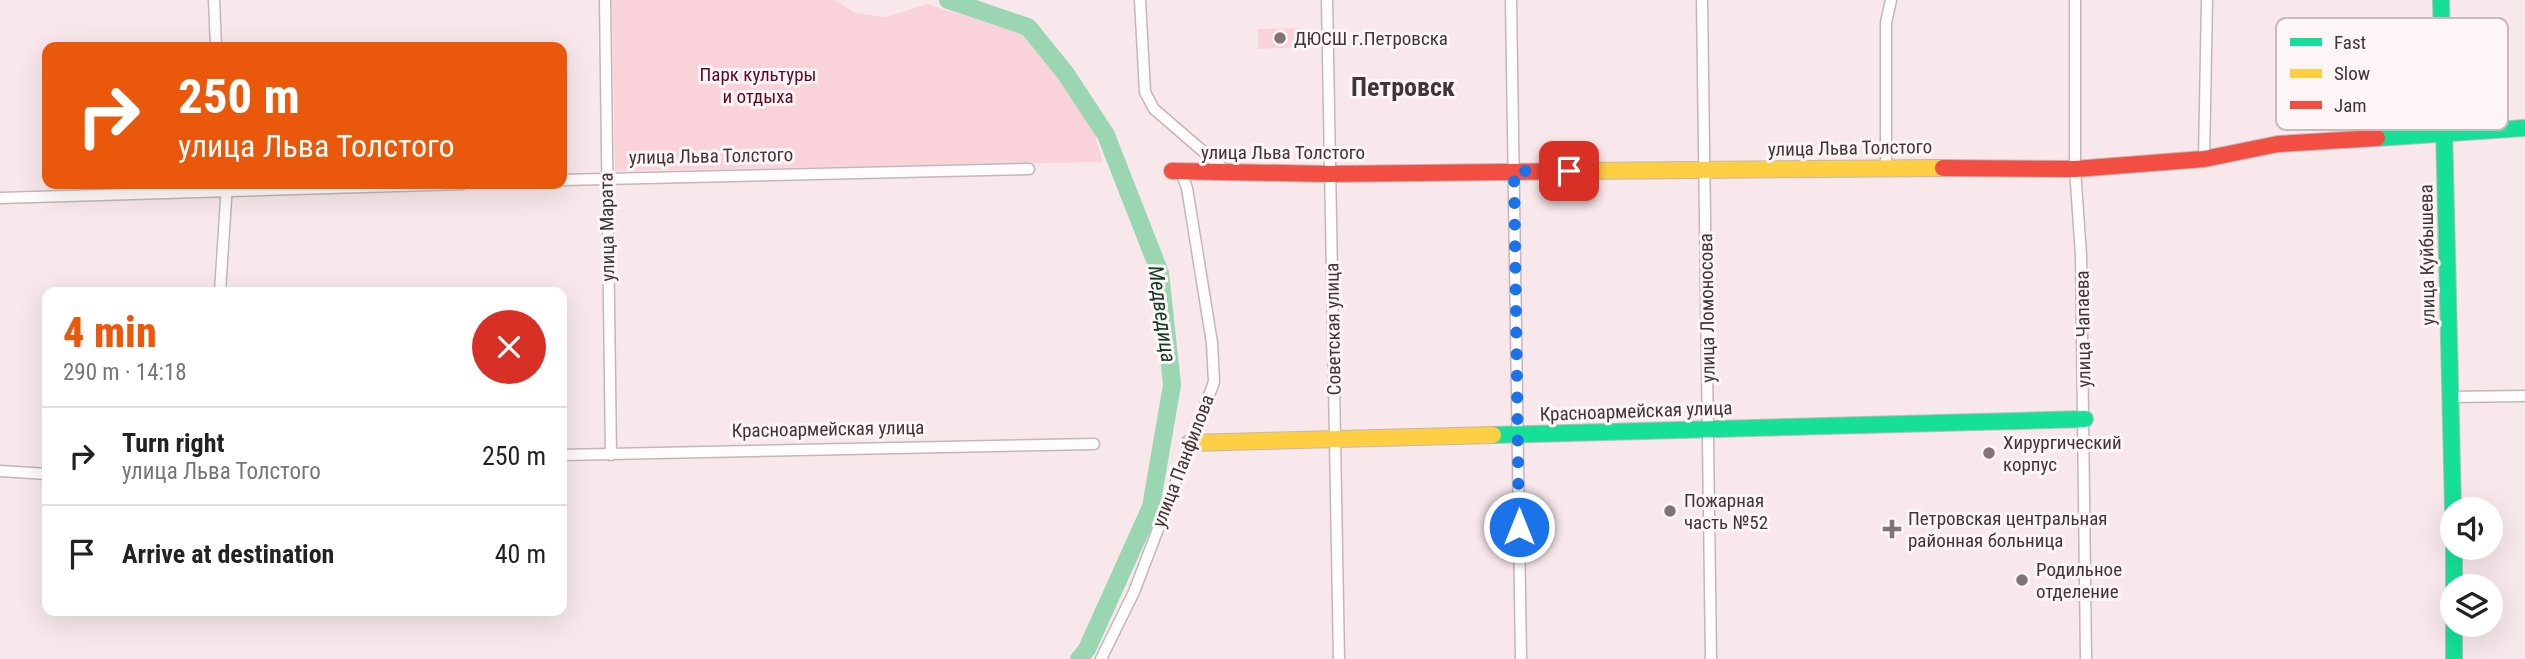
<!DOCTYPE html>
<meta charset="utf-8">
<style>
body{margin:0;font-family:"Roboto Condensed",sans-serif;background:#f6f6f6;color:#222;height:100vh;display:flex;flex-direction:column;font-size:26px;white-space:nowrap}
*{box-sizing:border-box;margin:0}
p{font-size:23px;color:#767676}
.icon{flex:none;width:38px;height:38px;fill:none;stroke:currentColor;stroke-width:2;stroke-linecap:round;stroke-linejoin:round}
.map{position:relative;flex:1;overflow:hidden}
.drawer{position:absolute;left:42px;top:287px;width:525px;height:329px;display:flex;flex-direction:column;background:#fff;border-radius:14px;box-shadow:0 7px 28px #0002}
.drawer>*{flex:none}
.top-card{position:absolute;left:42px;top:42px;width:525px;height:147px;border-radius:14px;box-shadow:0 7px 28px #0002;background:#ea580c;color:#fff;overflow:hidden}
.tools{position:absolute;left:2440px;top:497px;display:grid;gap:14px}
.tools a{display:grid;place-items:center;width:63px;height:63px;border-radius:50%;background:#fff;box-shadow:0 7px 28px #0002;font-size:35px}
.pin{position:absolute;display:grid;place-items:center;width:60px;height:60px;color:#fff;margin:-30px;border-radius:14px;box-shadow:0 4px 10px #0006}
.me{position:absolute;width:77px;margin:-38px;rotate:0deg;stroke-linejoin:round;filter:drop-shadow(0 0 5px #0008)}
.turn{display:flex;align-items:center;gap:24px;height:147px;padding:0 21px;font-size:32px}
.turn .icon{width:91px;height:91px;stroke-width:2.5}
.turn b{display:block;font-size:49px;line-height:60px}
.round{display:grid;place-items:center;flex:none;width:74px;height:74px;border-radius:37px;background:#f6f6f6}
.headline{display:flex;align-items:center;justify-content:space-between;height:119px;padding:0 21px}
h1{font-size:42px;font-weight:800;line-height:52px;color:#ea580c}
ul{padding:0;list-style:none}
li{display:flex;align-items:center;gap:21px;height:98px;padding:0 21px;border-top:2px solid #e0e0e0}
li div{flex:1}
li b{display:block;font-size:26px}
li em{font-style:normal}
.map>svg:first-child{display:block}
.green{fill:#fad3da}
.lines{fill:none;stroke-linecap:round;stroke-linejoin:round}
.river{stroke:#9bd6b2;stroke-width:18}
.street-casing{stroke:#c4b6b8;stroke-width:13}
.fast-casing{stroke:#c4b6b8;stroke-width:18}
.slow-casing{stroke:#c4b6b8;stroke-width:18}
.jam-casing{stroke:#c4b6b8;stroke-width:18}
.street{stroke:#fefcfc;stroke-width:10}
.fast{stroke:#16e098;stroke-width:16}
.slow{stroke:#ffcf43;stroke-width:16}
.jam{stroke:#f24e42;stroke-width:16}
.route{stroke:#1a73e8;stroke-width:12;stroke-dasharray:0 21.6}
.poi-dot{fill:#827376;stroke:#fdf5f6;stroke-width:2.5}
.labels{text-anchor:middle;dominant-baseline:central;stroke-width:6;stroke-linejoin:round;paint-order:stroke}
.poi-label{font-size:19px;fill:#423437;stroke:#fdf5f6;text-anchor:start}
.park-label{font-size:19px;fill:#5d0727;stroke:#fdf5f6}
.street-label{font-size:19px;fill:#423437;stroke:#fdf5f6}
.water-label{font-size:21px;font-style:italic;fill:#113824;stroke:#fdf5f6}
.district-label{font-size:26px;font-weight:bold;fill:#423437;stroke:#fdf5f6}
.key{fill:#fdf5f6;stroke:#c5bbbd;stroke-width:2}
.key-label{font-size:19px;fill:#423437}
</style>
<div class="map">
<svg width="2525" height="659" viewBox="0 0 2525 659">
<rect width="100%" height="100%" fill="#f8e8eb"/>
<g class="green">
<path d="M612,0H835L855,13L886,17L927,4L1028,36L1092,125L1103,162L615,171Z"/>
<path d="M1301,28L1302,47L1258,49V29Z"/>
</g>
<g class="lines">
<path class="river" d="M948,0L1028,27L1066,74L1106,135L1160,273L1172,385L1151,507L1087,649L1079,659"/>
<defs>
<g id="street">
<path d="M214,0L216,47"/>
<path d="M605,0L611,455"/>
<path d="M1140,0L1145,92L1154,109L1227,172"/>
<path d="M1327,0L1339,659"/>
<path d="M1511,0L1521,659"/>
<path d="M1702,0L1711,659"/>
<path d="M2075,0V169L2081,255L2086,659"/>
<path d="M2204,159L2207,0"/>
<path d="M1886,168V23L1891,0"/>
<path d="M562,180L1029,169"/>
<path d="M0,198L462,184"/>
<path d="M220,292L227,184"/>
<path d="M2450,397L2525,396"/>
<path d="M562,455L1094,444"/>
<path d="M0,471L47,474"/>
<path d="M1101,659L1134,592L1214,382L1212,343L1187,188L1181,172"/>
</g>
<g id="fast">
<path d="M2441,0L2453,509"/>
<path d="M2377,138L2525,128"/>
<path d="M1493,435L2085,419"/>
<path d="M2454,548V586"/>
<path d="M2454,625V659"/>
</g>
<g id="slow">
<path d="M1579,171L1943,168"/>
<path d="M1189,443L1493,435"/>
</g>
<g id="jam">
<path d="M1943,168L2075,169L2204,159L2278,144L2377,138"/>
<path d="M1172,171L1329,174L1579,171"/>
</g>
</defs>
<use href="#street" class="street-casing"/>
<use href="#fast" class="fast-casing"/>
<use href="#slow" class="slow-casing"/>
<use href="#jam" class="jam-casing"/>
<use href="#street" class="street"/>
<use href="#fast" class="fast"/>
<use href="#slow" class="slow"/>
<use href="#jam" class="jam"/>
</g>
<g class="lines">
<path class="route" d="M1519,527L1514,171H1569"/>
</g>
<g class="poi-dot">
<circle cx="1280" cy="38" r="7"/>
<circle cx="1989" cy="453" r="7"/>
<circle cx="1670" cy="511" r="7"/>
<path d="M1888.5 518.5h7v7h7v7h-7v7h-7v-7h-7v-7h7z"/>
<circle cx="2022" cy="580" r="7"/>
</g>
<g class="labels">
<g class="poi-label">
<text x="1294" y="38">ДЮСШ г.Петровска</text>
<text x="2003" y="442">Хирургический<tspan x="2003" dy="22">корпус</tspan></text>
<text x="1684" y="500">Пожарная<tspan x="1684" dy="22">часть №52</tspan></text>
<text x="1908" y="518">Петровская центральная<tspan x="1908" dy="22">районная больница</tspan></text>
<text x="2036" y="569">Родильное<tspan x="2036" dy="22">отделение</tspan></text>
</g>
<g class="park-label">
<text x="758" y="74">Парк культуры<tspan x="758" dy="22">и отдыха</tspan></text>
</g>
<g class="street-label">
<text transform="translate(1850 148) rotate(-1)">улица Льва Толстого</text>
<text x="1283" y="152">улица Льва Толстого</text>
<text transform="translate(711 156) rotate(-1)">улица Льва Толстого</text>
<text transform="translate(607 227) rotate(-91)">улица Марата</text>
<text transform="translate(2427 255) rotate(-91)">улица Куйбышева</text>
<text transform="translate(1707 308) rotate(-91)">улица Ломоносова</text>
<text transform="translate(1333 329) rotate(-91)">Советская улица</text>
<text transform="translate(2083 329) rotate(-91)">улица Чапаева</text>
<text transform="translate(1636 411) rotate(-2)">Красноармейская улица</text>
<text transform="translate(828 429) rotate(-1)">Красноармейская улица</text>
<text transform="translate(1183 461) rotate(-69)">улица Панфилова</text>
</g>
<g class="water-label">
<text transform="translate(1162 314) rotate(82)">Медведица</text>
</g>
<g class="district-label">
<text x="1403" y="87">Петровск</text>
</g>
</g>
<rect x="2276" y="18" width="232" height="112" rx="10" class="key"/>
<rect x="2290" y="38" width="32" height="8" fill="#16e098"/>
<rect x="2290" y="69" width="32" height="9" fill="#ffcf43"/>
<rect x="2290" y="101" width="32" height="8" fill="#f24e42"/>
<g class="key-label">
<text x="2334" y="49">Fast</text>
<text x="2334" y="80">Slow</text>
<text x="2334" y="112">Jam</text>
</g>
</svg>
<div class="tools">
<a><svg class="icon" aria-label="sound" viewBox="0 0 24 24"><path d="M4 9h4l5-4v14l-5-4H4zM17 9q2 3 0 6"/></svg></a>
<a><svg class="icon" aria-label="layers" viewBox="0 0 24 24"><path d="M12 4l9 5-9 5-9-5zM3 14l9 5 9-5"/></svg></a>
</div>
<div class="pin" style="left:1569px;top:171px;background:#d93025"><svg class="icon" aria-label="arrive" viewBox="0 0 24 24"><path d="M6 21V4h12l-3 4 3 4H6"/></svg></div>
<svg class="me" style="left:1519px;top:527px" viewBox="-20 -20 40 40"><circle r="17" fill="#1a73e8" stroke="#fff" stroke-width="3"/><path d="M0-11L8 9 0 5-8 9z" fill="#fff"/></svg>
<div class="top-card">
<div class="turn"><svg class="icon" aria-label="right" viewBox="0 0 24 24"><path d="M7 20v-9h11M14 6l5 5-5 5"/></svg><div><b>250 m</b>улица Льва Толстого</div></div>
</div>
<section class="drawer">
<div class="headline"><div><h1>4 min</h1><p>290 m · 14:18</p></div><a class="round" style="background:#d93025;color:#fff"><svg class="icon" aria-label="close" viewBox="0 0 24 24"><path d="M6 6l12 12M18 6L6 18"/></svg></a></div>
<ul>
<li><svg class="icon" aria-label="right" viewBox="0 0 24 24"><path d="M7 20v-9h11M14 6l5 5-5 5"/></svg><div><b>Turn right</b><p>улица Льва Толстого</p></div><em>250 m</em></li>
<li><svg class="icon" aria-label="arrive" viewBox="0 0 24 24"><path d="M6 21V4h12l-3 4 3 4H6"/></svg><div><b>Arrive at destination</b></div><em>40 m</em></li>
</ul>
</section>
</div>
